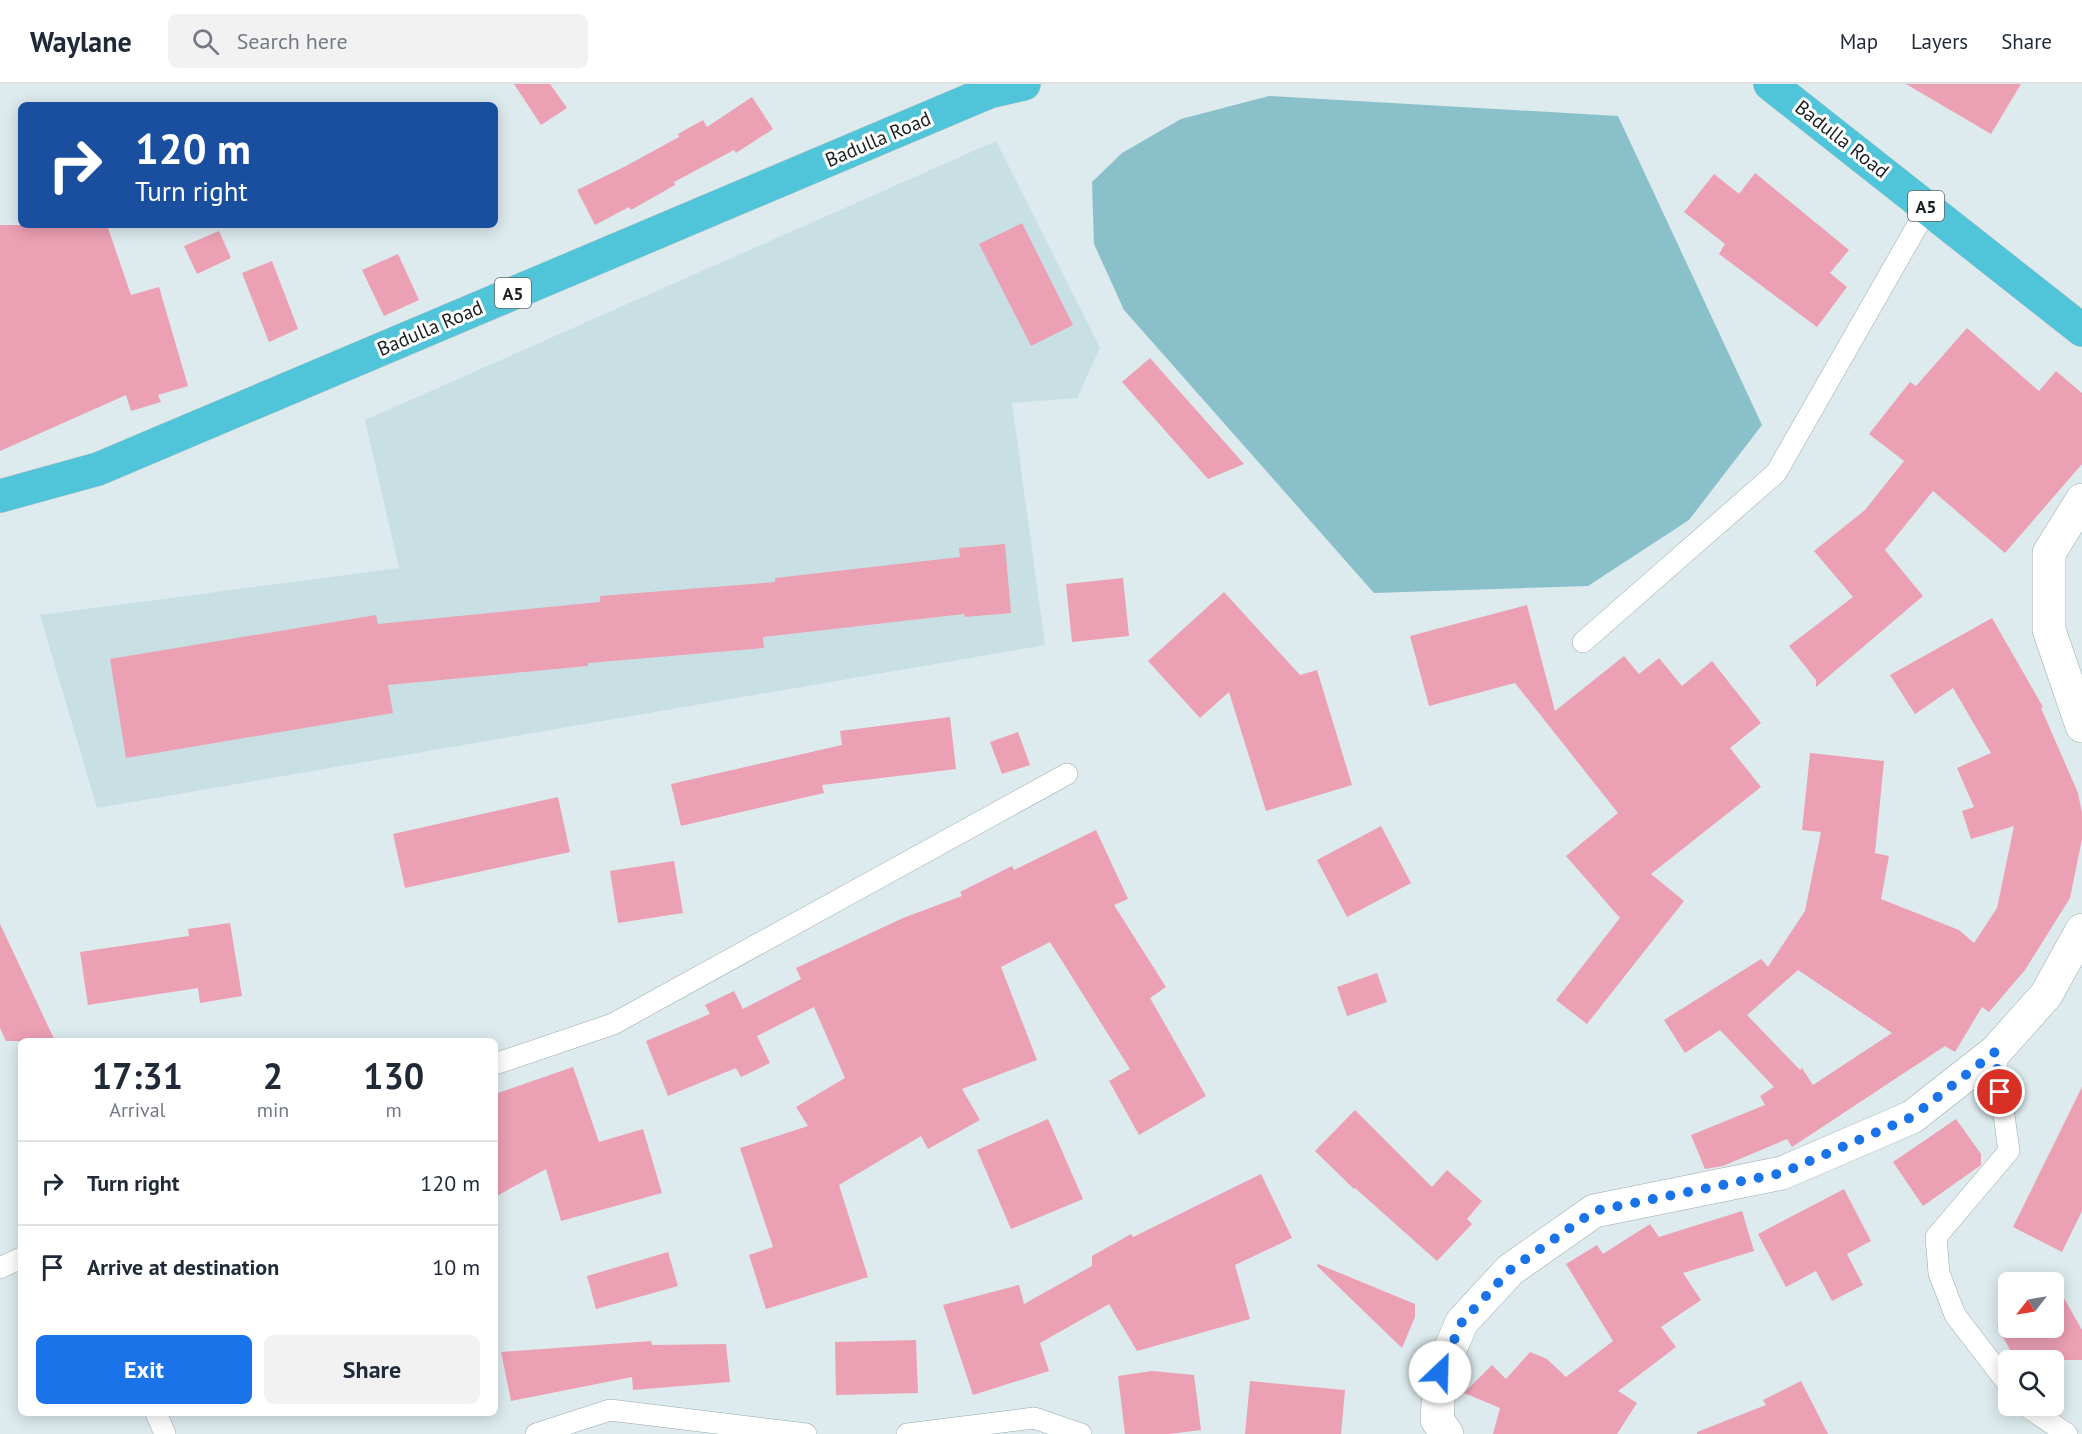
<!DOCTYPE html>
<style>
body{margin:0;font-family:"PT Sans",sans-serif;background:#f2f2f3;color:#1f2937;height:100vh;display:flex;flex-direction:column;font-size:22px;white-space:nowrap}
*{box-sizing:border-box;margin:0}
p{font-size:20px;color:#747a83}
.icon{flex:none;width:33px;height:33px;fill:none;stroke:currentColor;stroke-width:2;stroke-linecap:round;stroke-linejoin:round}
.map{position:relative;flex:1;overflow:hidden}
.drawer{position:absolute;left:18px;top:954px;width:480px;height:378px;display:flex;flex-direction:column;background:#fff;border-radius:9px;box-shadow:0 3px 15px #0003}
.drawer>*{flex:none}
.banner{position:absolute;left:18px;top:18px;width:480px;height:126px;border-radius:9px;box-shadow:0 3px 15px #0003;background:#1a4fa0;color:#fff;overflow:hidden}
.needle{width:39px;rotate:239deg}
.buttons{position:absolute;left:1998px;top:1188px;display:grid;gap:12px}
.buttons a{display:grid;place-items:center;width:66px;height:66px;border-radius:9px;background:#fff;box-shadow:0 3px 15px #0003;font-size:30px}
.pin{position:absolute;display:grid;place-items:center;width:51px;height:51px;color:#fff;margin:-26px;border:3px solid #fff;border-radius:50%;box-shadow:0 2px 6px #0007}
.me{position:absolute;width:66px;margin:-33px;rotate:24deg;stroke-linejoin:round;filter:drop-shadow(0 0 4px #0008)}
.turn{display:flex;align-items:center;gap:21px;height:126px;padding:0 18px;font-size:27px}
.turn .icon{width:78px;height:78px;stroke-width:2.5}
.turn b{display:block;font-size:42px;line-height:51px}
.eta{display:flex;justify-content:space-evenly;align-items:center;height:102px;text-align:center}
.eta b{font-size:36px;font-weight:700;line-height:42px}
.cta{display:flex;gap:12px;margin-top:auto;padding:12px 18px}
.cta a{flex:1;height:69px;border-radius:9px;background:#1a73e8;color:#fff;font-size:24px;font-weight:700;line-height:69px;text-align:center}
.cta a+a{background:#f2f2f3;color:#1f2937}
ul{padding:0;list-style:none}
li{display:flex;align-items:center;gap:18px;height:84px;padding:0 18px;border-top:2px solid #e0e1e3}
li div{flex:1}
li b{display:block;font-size:22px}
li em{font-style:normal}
header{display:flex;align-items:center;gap:36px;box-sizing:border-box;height:84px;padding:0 30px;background:#fff;border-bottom:2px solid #e0e1e3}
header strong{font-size:28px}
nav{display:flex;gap:33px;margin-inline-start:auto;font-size:21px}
.search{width:420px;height:54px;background:#f2f2f3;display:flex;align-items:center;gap:15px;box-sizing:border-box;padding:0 21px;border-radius:9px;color:#747a83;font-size:22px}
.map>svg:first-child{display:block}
.built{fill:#c8e0e4}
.green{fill:#89c0ca}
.building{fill:#eca0b3;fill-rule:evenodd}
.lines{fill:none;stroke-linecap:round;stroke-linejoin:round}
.lane-casing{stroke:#9aa8ab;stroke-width:22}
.street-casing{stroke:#9aa8ab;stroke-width:34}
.highway-casing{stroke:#c8c9ca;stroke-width:34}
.lane{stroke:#fff;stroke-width:21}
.street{stroke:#fff;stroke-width:33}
.highway{stroke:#50c4d8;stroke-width:33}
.route{stroke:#1a73e8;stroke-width:10;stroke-dasharray:0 18}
.labels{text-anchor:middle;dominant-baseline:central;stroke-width:6;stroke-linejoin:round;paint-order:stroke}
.shield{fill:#fff;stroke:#5f6364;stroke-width:1.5}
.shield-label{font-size:18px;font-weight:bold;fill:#1a2021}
.street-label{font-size:20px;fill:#1a2021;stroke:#fff}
</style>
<header>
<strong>Waylane</strong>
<div class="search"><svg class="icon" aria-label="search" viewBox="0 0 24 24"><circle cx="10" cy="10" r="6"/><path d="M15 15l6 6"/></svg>Search here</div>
<nav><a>Map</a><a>Layers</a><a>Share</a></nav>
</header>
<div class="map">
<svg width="2082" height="1350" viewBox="0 0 2082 1350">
<rect width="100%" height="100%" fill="#ddebee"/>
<path class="built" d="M996,57L1100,264L1077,314L1012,319L1045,561L97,724L40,531L399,484L365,336Z"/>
<path class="green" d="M1269,12L1618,32L1762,341L1689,436L1588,502L1374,509L1124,226L1094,160L1092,98L1122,69L1181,35Z"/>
<g class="building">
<path d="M514,0H550L567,24L541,41Z"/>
<path d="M1906,0H2021L1991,50Z"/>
<path d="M752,13L773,45L736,69L734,66L674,98L675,101L631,126L629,123L595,141L577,106L626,82L679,53L678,50L703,36L707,43Z"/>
<path d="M1755,89L1849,166L1830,189L1847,203L1817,243L1719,170L1725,160L1684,128L1714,90L1739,110Z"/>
<path d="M1022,139L1073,241L1031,262L979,160Z"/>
<path d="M0,141H107L131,211L159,203L188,302L158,311L161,318L131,327L126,311L0,367Z"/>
<path d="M219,147L231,174L197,190L184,162Z"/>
<path d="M398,170L419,216L384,232L362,186Z"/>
<path d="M272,177L298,245L269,258L242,189Z"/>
<path d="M1967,244L2039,307L2056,287L2082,309V380L2005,469L1933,407L1885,466L1923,512L1816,603V596L1789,562L1853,513L1814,467L1865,426L1904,377L1869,350L1910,298L1916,302Z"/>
<path d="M1150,274L1244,380L1208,395L1122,298Z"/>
<path d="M1005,460L1011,529L965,533L964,530L763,553L764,564L588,579V582L388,601L393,629L126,674L110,575L376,531L378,540L600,518V512L775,498V494L960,473L959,464Z"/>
<path d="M1123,494L1129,552L1072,558L1066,500Z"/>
<path d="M1224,508L1300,591L1317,586L1352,701L1266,727L1229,608L1200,634L1148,577Z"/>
<path d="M1527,521L1555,627L1624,572L1639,590L1659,574L1682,602L1712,577L1761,639L1730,664L1761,703L1651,790L1684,817L1587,940L1556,916L1620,834L1566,772L1618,729L1515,599L1429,622L1410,552Z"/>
<path d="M1992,534L2043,623L2041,624L2078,709L2082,729V755L2070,814L2025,886L1989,928L1982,923L1955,968L1945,962L1792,1063L1787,1055L1723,1082L1705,1085L1691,1051L1765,1021L1760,1012L1774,1003L1720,946L1685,969L1664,936L1761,875L1768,883L1805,827L1821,748L1802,746L1810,669L1884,677L1875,769L1889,772L1881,815L1959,846L1974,859L1997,824L2014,742L1971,755L1962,727L1974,723L1957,684L1991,669L1953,604L1915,630L1890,591ZM1798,886L1892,949L1813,1001L1802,984L1800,986L1747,931Z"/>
<path d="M950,633L956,685L822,701L824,709L681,742L671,700L842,661L840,647Z"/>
<path d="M1018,648L1030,681L1002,690L990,658Z"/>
<path d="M558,713L570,768L405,804L393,750Z"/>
<path d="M1381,742L1411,799L1347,833L1317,776Z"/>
<path d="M1096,746L1128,815L1114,821L1166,903L1150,914L1206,1012L1139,1051L1109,997L1130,985L1050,858L1001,883L1037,976L962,1005L980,1036L928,1065L921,1052L839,1101L868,1193L766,1225L749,1171L773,1163L740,1064L808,1042L796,1023L845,994L814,923L757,952L770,979L741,993L736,984L668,1012L646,957L710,930L705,921L734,907L743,925L801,895L796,884L903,834L962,812L960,808L1012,782L1014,786Z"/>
<path d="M674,777L683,829L618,839L610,787Z"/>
<path d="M230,839L242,912L200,919L198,904L88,921L80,868L189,852L188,845Z"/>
<path d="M0,840L33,910L55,957H6L0,944Z"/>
<path d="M1377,889L1387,918L1347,932L1337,903Z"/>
<path d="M573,983L599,1058L643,1045L662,1109L561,1137L546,1085L495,1113V1010Z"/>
<path d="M2082,1003V1127L2062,1168L2013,1143Z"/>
<path d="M1355,1026L1432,1103L1447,1086L1482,1117L1467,1135L1472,1140L1437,1177L1355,1104L1354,1105L1315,1067Z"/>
<path d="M1048,1035L1083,1115L1011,1145L977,1066Z"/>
<path d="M1956,1035L1981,1070V1081L1923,1122L1893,1078Z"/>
<path d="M1261,1090L1292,1154L1235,1181L1250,1235L1137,1267L1109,1220L1040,1259L1049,1287L973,1311L943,1221L1019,1201L1024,1220L1092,1182V1172L1131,1150L1133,1153Z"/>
<path d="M1844,1105L1871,1157L1847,1170L1863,1201L1832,1217L1816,1187L1786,1203L1758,1150Z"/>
<path d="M1742,1127L1754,1167L1683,1189L1701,1216L1661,1243L1676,1263L1618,1307L1637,1319L1617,1350H1493L1500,1324L1464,1309L1492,1281L1506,1295L1530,1268L1547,1275L1566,1293L1613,1257L1566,1180L1597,1161L1603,1170L1650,1140L1659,1153Z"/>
<path d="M668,1168L678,1202L596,1225L587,1192Z"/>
<path d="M1318,1180L1415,1220V1233L1402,1264L1317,1182Z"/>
<path d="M2060,1207L2082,1246V1276H2016L1997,1243L2008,1236V1244H2054V1211Z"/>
<path d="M916,1256L918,1309L836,1311L835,1258Z"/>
<path d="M651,1257L652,1261L726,1260L730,1298L633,1306L632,1293L511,1317L501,1268Z"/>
<path d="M1152,1287L1194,1291L1201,1346L1169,1350H1125L1118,1292Z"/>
<path d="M1250,1297L1345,1306L1341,1350H1245Z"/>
<path d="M1801,1297L1828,1350H1697V1348L1766,1321L1763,1316Z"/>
</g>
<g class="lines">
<defs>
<g id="lane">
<path d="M1583,558L1776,389L1928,123"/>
<path d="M1995,968L2009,1067L1936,1153L1939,1189L1955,1231L2008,1300"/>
<path d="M495,980L613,940L1067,690"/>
<path d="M0,1184L21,1174"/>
<path d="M2026,1322L2067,1350"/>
<path d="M156,1329L165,1350"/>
<path d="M536,1350L610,1326L806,1350"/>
<path d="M907,1350L1034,1334L1081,1350"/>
</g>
<g id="street">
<path d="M2082,416L2049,469V546L2082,642"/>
<path d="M1447,1350L1437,1336L1440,1288L1462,1238L1510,1186L1594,1127L1782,1089L1912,1033L1995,968L2046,911L2082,846"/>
</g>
<g id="highway">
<path d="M1770,0L2082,246"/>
<path d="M0,412L98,385L989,8L1024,0"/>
</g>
</defs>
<use href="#lane" class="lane-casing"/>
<use href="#street" class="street-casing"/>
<use href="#highway" class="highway-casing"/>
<use href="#lane" class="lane"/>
<use href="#street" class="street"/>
<use href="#highway" class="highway"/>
</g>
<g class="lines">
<path class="route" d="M1440,1288L1462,1238L1510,1186L1594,1127L1782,1089L1912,1033L1995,968L2000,1008"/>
</g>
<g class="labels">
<g class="shield">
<rect x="1908" y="107" width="36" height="30" rx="4.5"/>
<rect x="495" y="194" width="36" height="30" rx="4.5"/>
</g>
<g class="shield-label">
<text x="1926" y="122">A5</text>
<text x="513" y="209">A5</text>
</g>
<g class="street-label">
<text transform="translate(878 55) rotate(-23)">Badulla Road</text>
<text transform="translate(1842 55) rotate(38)">Badulla Road</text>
<text transform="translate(430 244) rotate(-23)">Badulla Road</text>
</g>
</g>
</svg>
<div class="buttons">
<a><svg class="needle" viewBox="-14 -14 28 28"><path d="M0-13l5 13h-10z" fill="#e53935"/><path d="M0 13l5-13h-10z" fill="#747a83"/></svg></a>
<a><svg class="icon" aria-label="search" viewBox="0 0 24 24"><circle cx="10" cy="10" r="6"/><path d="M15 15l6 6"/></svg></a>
</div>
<div class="pin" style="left:2000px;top:1008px;background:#d93025"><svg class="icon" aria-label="arrive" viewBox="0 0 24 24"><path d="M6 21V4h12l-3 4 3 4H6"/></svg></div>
<svg class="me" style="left:1440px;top:1288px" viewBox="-20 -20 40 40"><circle r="19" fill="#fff"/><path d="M0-13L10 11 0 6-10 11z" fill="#1a73e8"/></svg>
<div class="banner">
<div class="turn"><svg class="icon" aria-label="right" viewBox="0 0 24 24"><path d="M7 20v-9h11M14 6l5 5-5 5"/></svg><div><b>120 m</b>Turn right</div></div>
</div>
<section class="drawer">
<div class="eta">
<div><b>17:31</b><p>Arrival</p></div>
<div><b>2</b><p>min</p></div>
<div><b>130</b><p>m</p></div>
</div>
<ul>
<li><svg class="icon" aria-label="right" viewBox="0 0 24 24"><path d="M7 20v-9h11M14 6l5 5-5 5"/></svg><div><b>Turn right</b></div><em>120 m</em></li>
<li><svg class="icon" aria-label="arrive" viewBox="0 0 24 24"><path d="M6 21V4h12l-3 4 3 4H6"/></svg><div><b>Arrive at destination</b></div><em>10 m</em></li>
</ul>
<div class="cta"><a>Exit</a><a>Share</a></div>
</section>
</div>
